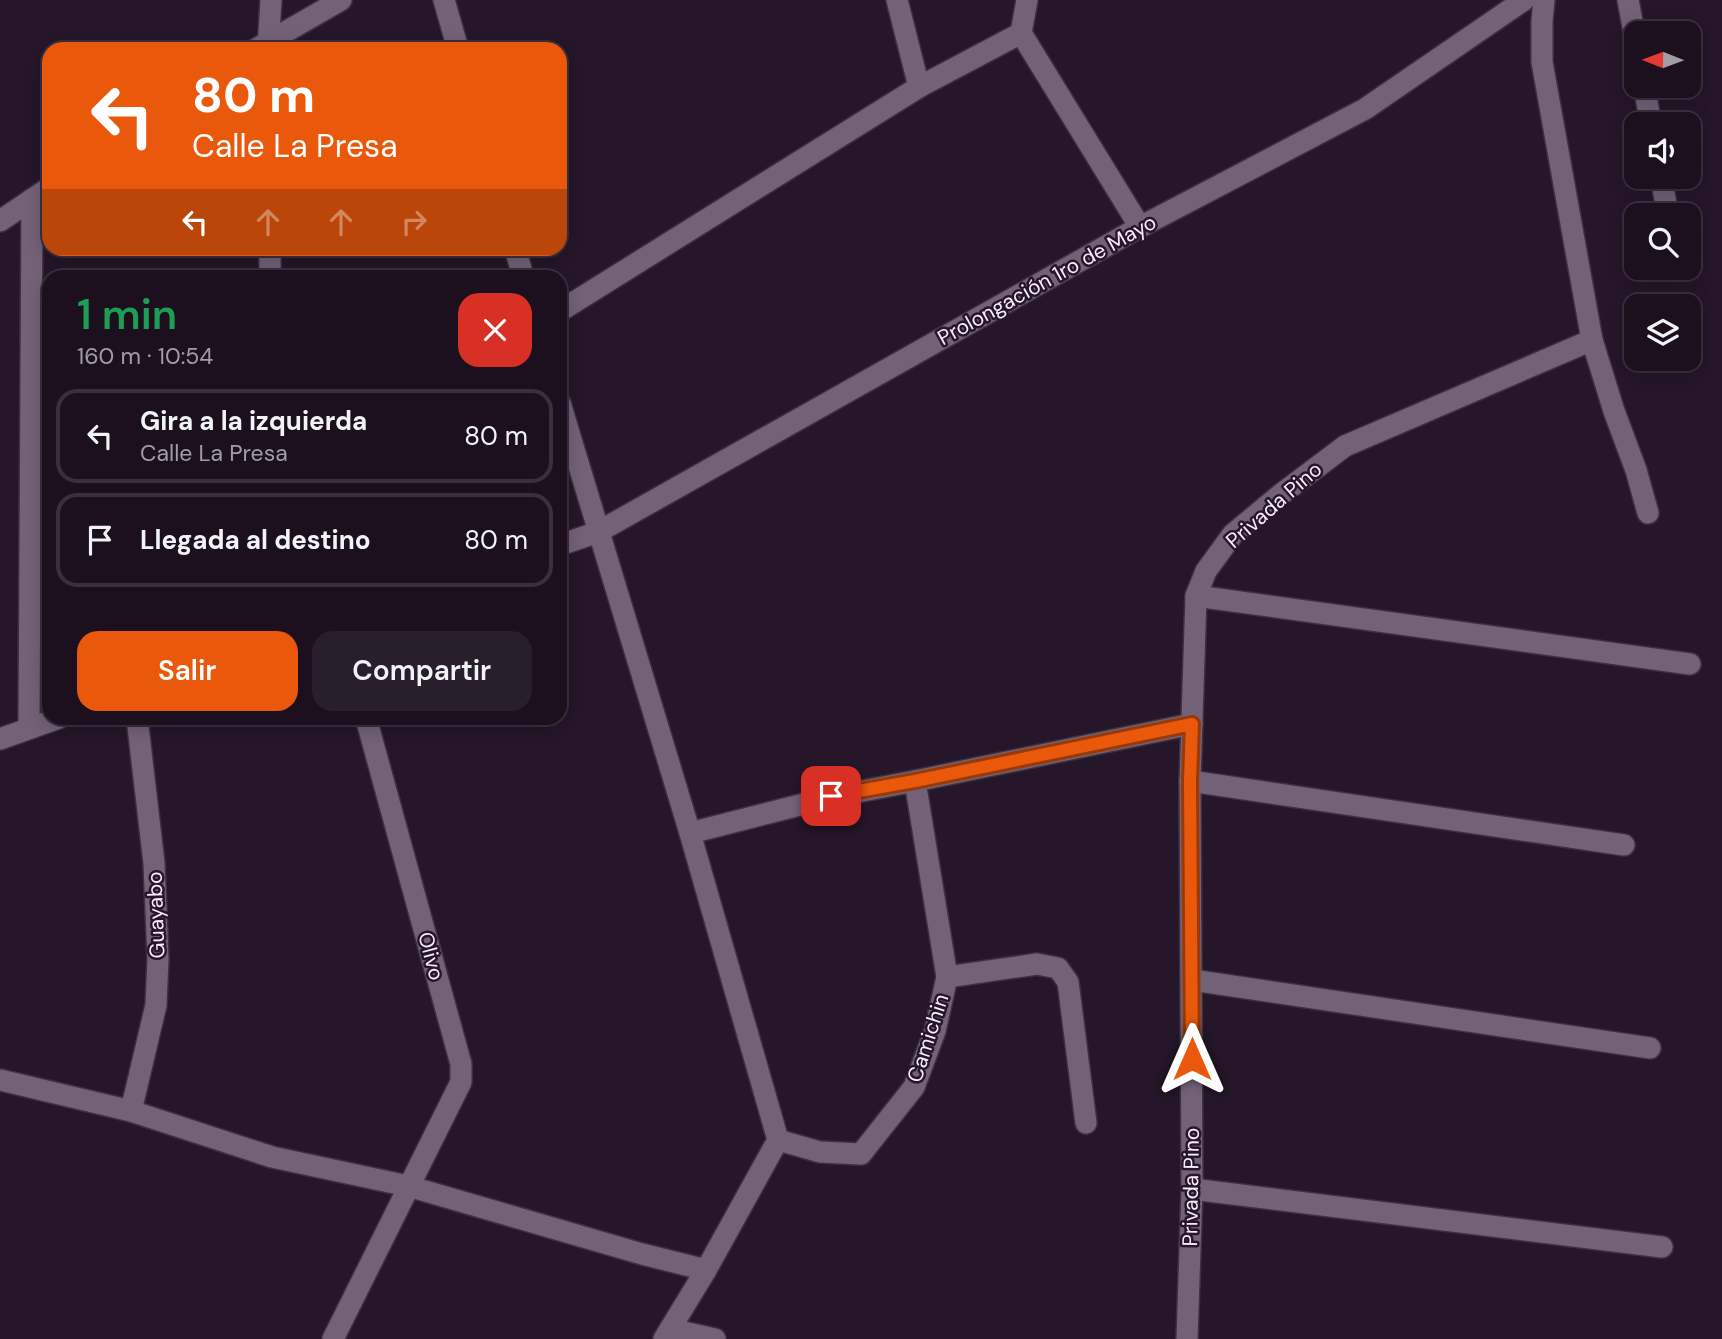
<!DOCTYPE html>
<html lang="es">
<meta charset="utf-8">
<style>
body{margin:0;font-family:"DM Sans",sans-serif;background:#291e2c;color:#f1f3f6;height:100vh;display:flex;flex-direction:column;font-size:26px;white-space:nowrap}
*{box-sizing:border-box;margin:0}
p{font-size:23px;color:#a09da4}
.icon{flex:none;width:38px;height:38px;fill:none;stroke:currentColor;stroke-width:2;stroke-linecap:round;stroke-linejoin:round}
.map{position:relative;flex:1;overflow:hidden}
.panel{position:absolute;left:42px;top:270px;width:525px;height:455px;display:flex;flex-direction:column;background:#1c101f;border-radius:21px;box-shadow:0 4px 18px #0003,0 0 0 2px #3a303d}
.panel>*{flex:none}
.hud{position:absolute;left:42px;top:42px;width:525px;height:214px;border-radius:21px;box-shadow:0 4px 18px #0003,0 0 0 2px #3a303d;background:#ea580c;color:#fff;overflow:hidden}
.needle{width:46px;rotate:271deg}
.tools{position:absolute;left:1624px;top:21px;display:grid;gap:14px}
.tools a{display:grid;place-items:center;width:77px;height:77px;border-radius:14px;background:#1c101f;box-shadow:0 4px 18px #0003,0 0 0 2px #3a303d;font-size:35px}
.pin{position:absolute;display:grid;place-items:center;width:60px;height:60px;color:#fff;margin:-30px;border-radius:14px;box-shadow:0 4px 10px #0006}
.me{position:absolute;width:77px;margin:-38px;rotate:0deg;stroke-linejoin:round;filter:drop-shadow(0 0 5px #0008)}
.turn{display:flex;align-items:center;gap:24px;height:147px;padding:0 35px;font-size:32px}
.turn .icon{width:91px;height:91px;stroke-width:2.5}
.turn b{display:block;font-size:49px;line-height:60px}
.lanes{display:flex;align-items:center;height:66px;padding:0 35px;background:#0003;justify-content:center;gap:35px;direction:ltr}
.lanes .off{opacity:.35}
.round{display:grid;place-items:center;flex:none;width:74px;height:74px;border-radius:21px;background:#291e2c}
.head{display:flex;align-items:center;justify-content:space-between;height:119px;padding:0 35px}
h1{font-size:42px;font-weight:600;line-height:52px;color:#1e9e55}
.action{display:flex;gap:14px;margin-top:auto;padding:14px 35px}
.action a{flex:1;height:80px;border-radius:21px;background:#ea580c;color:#fff;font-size:28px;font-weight:600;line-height:80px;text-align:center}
.action a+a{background:#291e2c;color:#f1f3f6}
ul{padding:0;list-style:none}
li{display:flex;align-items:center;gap:21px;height:94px;margin:0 14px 10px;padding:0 21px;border:4px solid #3a303d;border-radius:21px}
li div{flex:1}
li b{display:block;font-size:26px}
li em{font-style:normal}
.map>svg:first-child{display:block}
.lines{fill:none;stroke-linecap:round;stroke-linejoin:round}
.minor-casing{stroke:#3d313f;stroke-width:24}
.minor{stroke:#736178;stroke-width:21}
.route-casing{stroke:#983908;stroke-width:18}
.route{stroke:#ea580c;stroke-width:12}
.labels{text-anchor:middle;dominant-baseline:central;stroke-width:5;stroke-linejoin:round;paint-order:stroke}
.street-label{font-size:21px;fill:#f7ecf9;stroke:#251629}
</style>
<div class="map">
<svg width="1722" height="1339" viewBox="0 0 1722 1339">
<rect width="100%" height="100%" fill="#251629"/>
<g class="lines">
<defs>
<g id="minor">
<path d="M444,0L458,49"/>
<path d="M897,0L919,87"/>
<path d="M1027,0L1021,33L1140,227"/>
<path d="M1544,0L1542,21V62L1592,340L1614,411L1636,470L1648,513"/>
<path d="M1628,0L1636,43"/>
<path d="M256,49L341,0"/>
<path d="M268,49L271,0"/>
<path d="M1644,86L1651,124"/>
<path d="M1661,177L1668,215"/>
<path d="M0,221L49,188"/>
<path d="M270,248V276"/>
<path d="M515,248L523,276"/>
<path d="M560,311L919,87L1021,33"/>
<path d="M560,403L690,833L778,1140L706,1270L664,1339"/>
<path d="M560,545L598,532L1140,227L1365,109L1524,0"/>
<path d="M1196,596L1690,664"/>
<path d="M29,727L32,199"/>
<path d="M0,739L59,718"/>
<path d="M1190,781L1624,845"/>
<path d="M690,833L831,797L915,781L1192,724"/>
<path d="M947,977L1037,964L1058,968L1068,982L1086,1123"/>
<path d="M1192,980L1650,1048"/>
<path d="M0,1080L131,1111L272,1157L408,1186L642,1254L706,1270"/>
<path d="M131,1111L156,1005L158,959L154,863L137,718"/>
<path d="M778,1140L820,1152L861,1154L914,1087L935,1031L947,977L915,781"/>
<path d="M1192,1189L1662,1247"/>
<path d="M670,1329L715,1339"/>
<path d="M333,1339L461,1082V1064L366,718"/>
<path d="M1187,1339L1192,1189L1190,781L1196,596L1206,571L1233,534L1280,495L1345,446L1592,340"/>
</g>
</defs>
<use href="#minor" class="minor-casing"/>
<use href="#minor" class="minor"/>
</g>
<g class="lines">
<defs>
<path id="route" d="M831,796L915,781L1192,724L1190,781L1192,1059"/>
</defs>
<use href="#route" class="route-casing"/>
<use href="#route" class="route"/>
</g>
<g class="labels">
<g class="street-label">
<text transform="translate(1047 280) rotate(-29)">Prolongación 1ro de Mayo</text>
<text transform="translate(1274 505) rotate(-41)">Privada Pino</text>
<text transform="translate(156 915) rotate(-92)">Guayabo</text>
<text transform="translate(431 956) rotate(75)">Olivo</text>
<text transform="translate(928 1038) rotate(-72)">Camichin</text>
<text transform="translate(1191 1187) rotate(-89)">Privada Pino</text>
</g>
</g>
</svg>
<div class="tools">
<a><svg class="needle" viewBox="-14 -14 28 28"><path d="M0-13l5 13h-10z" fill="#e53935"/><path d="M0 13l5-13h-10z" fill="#a09da4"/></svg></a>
<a><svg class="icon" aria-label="sound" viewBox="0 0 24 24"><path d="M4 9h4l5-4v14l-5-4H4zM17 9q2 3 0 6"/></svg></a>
<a><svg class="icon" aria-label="search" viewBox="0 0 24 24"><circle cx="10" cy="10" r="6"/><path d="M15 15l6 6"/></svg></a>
<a><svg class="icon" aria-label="layers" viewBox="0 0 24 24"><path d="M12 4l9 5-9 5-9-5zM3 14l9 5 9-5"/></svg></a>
</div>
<div class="pin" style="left:831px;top:796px;background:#d93025"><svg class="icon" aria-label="arrive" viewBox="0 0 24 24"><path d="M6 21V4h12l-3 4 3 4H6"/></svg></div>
<svg class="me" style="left:1192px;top:1059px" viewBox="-20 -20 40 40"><path d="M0-17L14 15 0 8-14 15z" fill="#ea580c" stroke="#fff" stroke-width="4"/></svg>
<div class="hud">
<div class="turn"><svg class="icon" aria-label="left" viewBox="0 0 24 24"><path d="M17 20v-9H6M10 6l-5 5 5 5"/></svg><div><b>80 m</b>Calle La Presa</div></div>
<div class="lanes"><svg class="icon" aria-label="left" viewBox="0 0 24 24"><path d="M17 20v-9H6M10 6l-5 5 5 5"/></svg><svg class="icon off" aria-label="ahead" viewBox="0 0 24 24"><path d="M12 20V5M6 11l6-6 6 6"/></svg><svg class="icon off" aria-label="ahead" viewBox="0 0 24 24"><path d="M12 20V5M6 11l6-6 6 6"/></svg><svg class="icon off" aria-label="right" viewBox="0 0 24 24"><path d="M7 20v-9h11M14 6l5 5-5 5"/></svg></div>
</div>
<section class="panel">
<div class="head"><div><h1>1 min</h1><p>160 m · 10:54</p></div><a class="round" style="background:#d93025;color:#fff"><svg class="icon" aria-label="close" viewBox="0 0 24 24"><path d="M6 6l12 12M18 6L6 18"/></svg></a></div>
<ul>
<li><svg class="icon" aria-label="left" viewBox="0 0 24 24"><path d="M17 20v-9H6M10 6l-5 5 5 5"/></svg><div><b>Gira a la izquierda</b><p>Calle La Presa</p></div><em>80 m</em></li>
<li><svg class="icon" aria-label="arrive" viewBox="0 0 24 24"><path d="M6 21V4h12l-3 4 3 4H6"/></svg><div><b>Llegada al destino</b></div><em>80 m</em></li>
</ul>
<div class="action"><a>Salir</a><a>Compartir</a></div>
</section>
</div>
